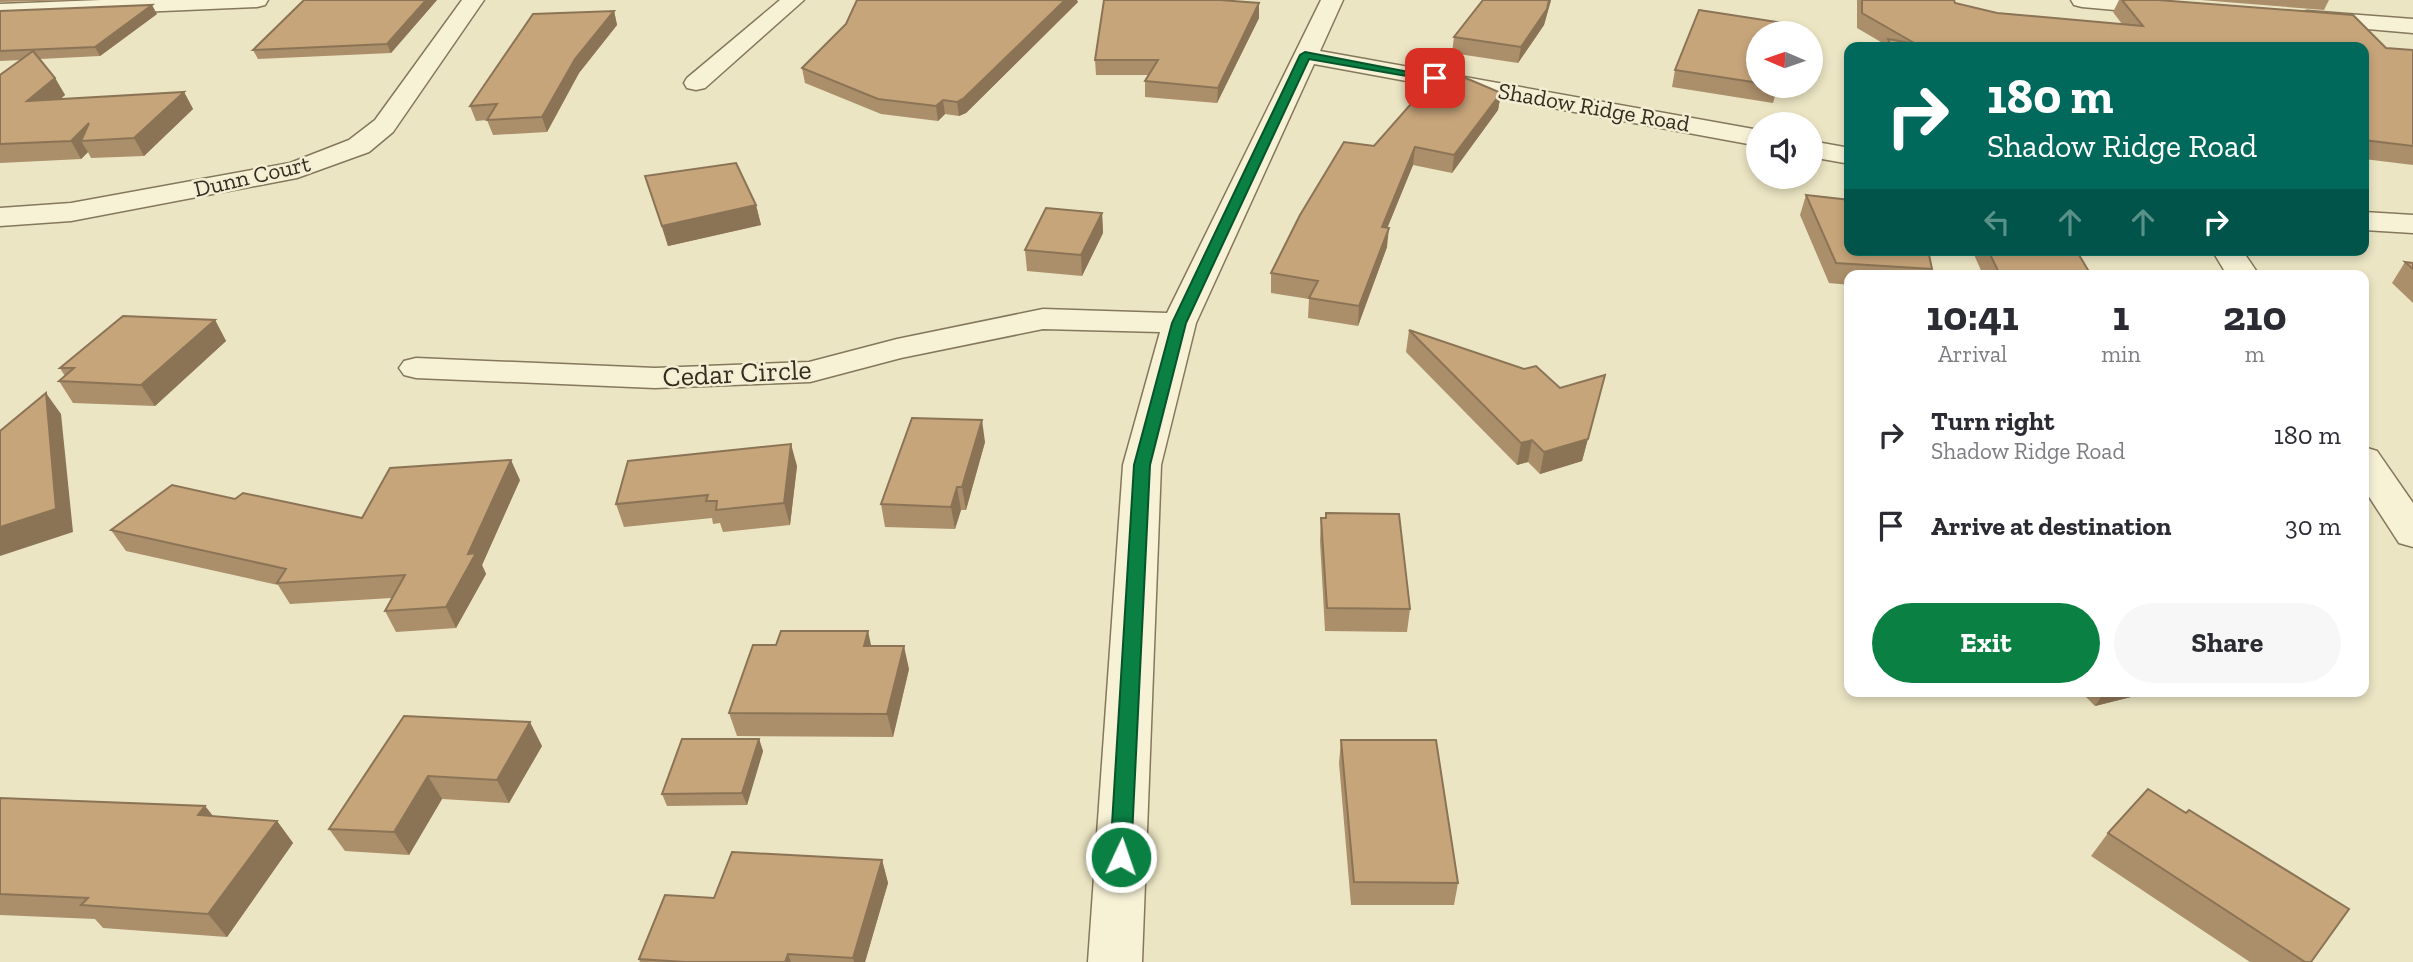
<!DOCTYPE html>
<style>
body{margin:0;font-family:"Zilla Slab",serif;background:#f7f7f7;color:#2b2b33;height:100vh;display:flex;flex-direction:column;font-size:26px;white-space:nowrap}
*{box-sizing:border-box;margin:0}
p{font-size:23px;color:#7c7c81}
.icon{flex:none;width:38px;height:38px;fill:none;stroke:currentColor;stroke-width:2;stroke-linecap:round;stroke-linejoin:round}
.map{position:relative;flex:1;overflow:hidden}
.side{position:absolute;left:1844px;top:270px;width:525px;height:427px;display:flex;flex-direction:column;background:#fff;border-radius:14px;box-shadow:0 4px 10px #0003}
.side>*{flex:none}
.guide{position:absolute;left:1844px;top:42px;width:525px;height:214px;border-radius:14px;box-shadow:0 4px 10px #0003;background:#00695c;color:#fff;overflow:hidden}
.needle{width:46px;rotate:272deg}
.fabs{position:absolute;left:1746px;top:21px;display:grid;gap:14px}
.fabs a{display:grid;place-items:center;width:77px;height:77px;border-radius:50%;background:#fff;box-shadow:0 4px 10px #0003;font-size:35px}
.pin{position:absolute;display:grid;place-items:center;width:60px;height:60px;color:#fff;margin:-30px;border-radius:14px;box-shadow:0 4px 10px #0006}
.me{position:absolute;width:77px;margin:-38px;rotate:3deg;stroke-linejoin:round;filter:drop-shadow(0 0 5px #0008)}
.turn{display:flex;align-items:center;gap:24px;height:147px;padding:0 28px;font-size:32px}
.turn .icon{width:91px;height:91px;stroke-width:2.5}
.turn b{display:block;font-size:49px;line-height:60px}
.lanes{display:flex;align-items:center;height:66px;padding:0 28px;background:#0003;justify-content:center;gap:35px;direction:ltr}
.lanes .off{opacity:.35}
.eta{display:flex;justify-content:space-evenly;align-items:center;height:119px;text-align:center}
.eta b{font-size:42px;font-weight:700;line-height:49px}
.action{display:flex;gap:14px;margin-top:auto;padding:14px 28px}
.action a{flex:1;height:80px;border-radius:42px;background:#0b8043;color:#fff;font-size:28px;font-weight:700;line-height:80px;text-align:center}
.action a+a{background:#f7f7f7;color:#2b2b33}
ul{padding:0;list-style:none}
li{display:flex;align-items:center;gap:21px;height:91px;padding:0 28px}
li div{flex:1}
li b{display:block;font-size:26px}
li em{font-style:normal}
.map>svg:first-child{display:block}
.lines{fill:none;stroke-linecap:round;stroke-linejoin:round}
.minor-casing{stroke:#85775b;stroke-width:3}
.minor{fill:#f7f1d6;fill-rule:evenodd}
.wall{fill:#ab8e6a}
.shaded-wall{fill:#8b7456}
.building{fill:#c7a57b;stroke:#8b7456;stroke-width:2}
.route{fill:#0b8043;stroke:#07532c;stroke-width:2}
.labels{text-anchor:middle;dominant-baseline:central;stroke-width:5;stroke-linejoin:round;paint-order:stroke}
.far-street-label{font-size:23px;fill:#352c1e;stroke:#f3eed3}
.street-label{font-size:28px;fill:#352c1e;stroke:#f3eed3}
</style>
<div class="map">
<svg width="2413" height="962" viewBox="0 0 2413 962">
<rect width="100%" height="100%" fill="#ebe5c3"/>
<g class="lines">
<defs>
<g id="minor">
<path d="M101,0H268L265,5L257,7L0,18V4Z"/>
<path d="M462,0H484L393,132L369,152L297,178L71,221L0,226V208L71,203L290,163L349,140L375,120Z"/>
<path d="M780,0H804L705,88L696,90L687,88L684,83L687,78Z"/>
<path d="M1321,0H1343L1320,51L1759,130V146L1314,64L1196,323L1161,465L1142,962H1088L1123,465L1160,332L1043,329L901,358L810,382L655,388L416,378L404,375L399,368L404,361L416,358L655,368L809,362L897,339L1043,309L1167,313Z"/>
<path d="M2071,0H2156L2178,3L2181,8L2178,13L2170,15L2082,7L2074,5Z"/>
<path d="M2307,11L2413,19V33L2299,23L2296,18L2299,13Z"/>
<path d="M1811,141L1850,148V164L1811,157Z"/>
<path d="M2364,212L2413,215V233L2364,230Z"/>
<path d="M2212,250H2242L2259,275H2227Z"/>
<path d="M2364,447L2377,451L2413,503V547L2399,543L2364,489Z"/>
</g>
</defs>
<use href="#minor" class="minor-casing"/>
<use href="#minor" class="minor"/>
</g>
<g class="wall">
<path d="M0,0H80L0,2Z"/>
<path d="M304,0H437L391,53L258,59L253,50Z"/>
<path d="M1483,0H1551L1544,25L1518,63L1452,53L1454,37Z"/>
<path d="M1857,0H1954L1955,3L1997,13L2122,24L2113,12L2119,0H2158L2386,48L2413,50V165L2364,159V47H1886V45L1857,28Z"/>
<path d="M2201,0H2329L2324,10Z"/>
<path d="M1078,2L966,113L959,116L945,114L938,121L881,114L805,83L802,68Z"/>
<path d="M1259,3V18L1217,103L1145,97V81L1149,75H1096L1095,60Z"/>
<path d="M0,11L157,14L100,56L40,59L55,78L65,95L60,99L184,92L193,109L144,156L91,158L88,152L81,159L0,163V75L21,60L0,61Z"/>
<path d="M614,11L617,25L579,73L547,132L493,135L487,120L476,121L470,106Z"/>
<path d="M1759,33V86H1778L1773,103L1672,87L1675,70Z"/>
<path d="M1501,93L1498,110L1452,173L1413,165L1387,228V247L1358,326L1308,318L1309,299L1271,293V273L1374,146Z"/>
<path d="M645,176L756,205L761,225L668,246Z"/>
<path d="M1806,195L1932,269L1929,275H1850V285L1829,283L1800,215Z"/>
<path d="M1102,213L1103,233L1082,276L1027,271L1025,250Z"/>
<path d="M1972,250H2076L2091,275H1983Z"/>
<path d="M2405,262L2413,263V303L2392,283Z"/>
<path d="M215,320L226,341L155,406L73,403L59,381L65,376L60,368Z"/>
<path d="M1409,330L1560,388L1605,375L1582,461L1540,474L1528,462L1517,465L1406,352Z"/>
<path d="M985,442L966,510H961L955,529L885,527L881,504Z"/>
<path d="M797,466L790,525L723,532L720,523L713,524L712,518L624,527L616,504Z"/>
<path d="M520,480L482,565L486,574L456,628L396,632L385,611L392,598L290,604L278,585L126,551L111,530L235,499L362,518Z"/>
<path d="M1326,513L1410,609L1407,632L1325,631L1320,541L1321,518H1326Z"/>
<path d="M871,646L909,669L893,737L737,736L729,713Z"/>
<path d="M2080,691H2155L2095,706Z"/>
<path d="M404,716L542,746L509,803L442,799L409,855L345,851L329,829Z"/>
<path d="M759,739L763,751L747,805L667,806L662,794Z"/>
<path d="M1341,740L1458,883L1454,905H1351L1339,763Z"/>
<path d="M0,798L205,806L213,816L277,821L293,843L227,937L103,928L95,919L0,915Z"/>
<path d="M2108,833L2311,962H2250L2091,856Z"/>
<path d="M882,860L888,883L865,962H640L639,959L714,898Z"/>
</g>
<g class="shaded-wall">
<path d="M426,0H437L391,53L387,44Z"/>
<path d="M1065,0H1077L1078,2L966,113L959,116L957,102Z"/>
<path d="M1549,0H1551L1544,25L1518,63L1521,47Z"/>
<path d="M1259,3V18L1217,103L1218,88Z"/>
<path d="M152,5L157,14L100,56L95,47Z"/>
<path d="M614,11L617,25L579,73L547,132L542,117L575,59Z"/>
<path d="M55,78L65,95L37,119L27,101Z"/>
<path d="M184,92L193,109L144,156L134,138Z"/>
<path d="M1501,93L1498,110L1452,173L1454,155Z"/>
<path d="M943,100L945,114L938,121L936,106Z"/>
<path d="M89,123L81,141L88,152L81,159L71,141Z"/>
<path d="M1415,147L1413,165L1380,246L1382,227Z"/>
<path d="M756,205L761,225L668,246L662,226Z"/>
<path d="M1102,213L1103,233L1082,276L1081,255Z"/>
<path d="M1389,228L1387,247L1358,326L1359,306Z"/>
<path d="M215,320L226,341L155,406L141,385Z"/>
<path d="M1605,375L1582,461L1540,474L1544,452Z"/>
<path d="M46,393L61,414L73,532L0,556V527Z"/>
<path d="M982,420L985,442L966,510L962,487Z"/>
<path d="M1532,440L1528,462L1517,465L1521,443Z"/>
<path d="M791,444L797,466L790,525L784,503Z"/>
<path d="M511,460L520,480L482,565L486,574L456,628L446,607L468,554Z"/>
<path d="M957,487L961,510L955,529L951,507Z"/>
<path d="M868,631L873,654L864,646Z"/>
<path d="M904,646L909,669L893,737L887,714Z"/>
<path d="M2105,691H2155L2095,706Z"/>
<path d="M530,722L542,746L509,803L497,780Z"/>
<path d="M759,739L763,751L747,805L742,793Z"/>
<path d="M428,776L442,799L409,855L394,832Z"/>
<path d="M205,806L223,829L198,815Z"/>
<path d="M277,821L293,843L227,937L208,914Z"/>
<path d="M882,860L888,883L865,962H854L853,958Z"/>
<path d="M788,954L791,962H785Z"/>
</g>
<g class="building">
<path d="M304,0H426L387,44L253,50Z"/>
<path d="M857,0H1065L964,98L957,102L943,100L936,106L878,99L802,68L846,24Z"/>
<path d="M1104,0H1220L1259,3L1218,88L1145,81L1158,60H1095Z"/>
<path d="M1483,0H1549L1547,9L1521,47L1454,37Z"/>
<path d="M1862,0H1954L1955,3L1997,13L2143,26L2122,0H2158L2353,15L2386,48L2413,50V146L2364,140V47H1892L1888,39L1916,44L1862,13Z"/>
<path d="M152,5L95,47L0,51V11Z"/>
<path d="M1699,10L1789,24L1787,33H1759V83L1675,70Z"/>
<path d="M614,11L575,59L542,117L487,120L497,104L470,106L533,14Z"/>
<path d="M33,51L55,78L27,101L184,92L134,138L81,141L89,123L71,141L0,144V75Z"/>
<path d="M1439,72L1461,76L1501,93L1454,155L1415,147L1382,227L1389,228L1359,306L1309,298L1318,281L1271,273L1300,215L1344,142L1374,146Z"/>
<path d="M736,163L756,205L662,226L645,176Z"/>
<path d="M1806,195L1850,200V250H1928L1932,269L1836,263Z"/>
<path d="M1046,208L1102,213L1081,255L1025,250Z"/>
<path d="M1988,250H2076L2091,275H2000Z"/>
<path d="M2405,262L2413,263V269Z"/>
<path d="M123,316L215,320L141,385L59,381L74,368H60Z"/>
<path d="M1409,330L1524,369L1536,366L1560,388L1605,375L1588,439L1544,452L1532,440L1521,443Z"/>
<path d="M46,393L56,509L0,527V431Z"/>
<path d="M912,418L982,420L962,487H957L951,507L881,504Z"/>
<path d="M791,444L784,503L716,510L717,501H706L708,495L616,504L628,461Z"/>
<path d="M511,460L468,554L476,553L446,607L385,611L405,575L277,583L286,569L111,530L172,485L235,499L243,493L362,518L390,468Z"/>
<path d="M1326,513L1399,514L1410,609L1327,608L1321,518H1326Z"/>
<path d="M781,631H868L864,646H904L887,714L729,713L753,645H776Z"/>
<path d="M404,716L530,722L497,780L428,776L394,832L329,829Z"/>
<path d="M682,739H759L742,793L662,794Z"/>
<path d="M1341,740H1436L1458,883L1354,882Z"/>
<path d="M2148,789L2186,813L2189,810L2349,909L2311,962H2305L2108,833Z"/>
<path d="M0,798L205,806L198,815L277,821L208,914L81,905L88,898L0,894Z"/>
<path d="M732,852L882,860L853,958L788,954L785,962H685L639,959L665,895L714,898Z"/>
</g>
<path class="route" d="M1305,52L1440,78L1435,81L1309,59L1186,323L1150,465L1131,857L1128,864L1121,866L1113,864L1110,857L1134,465L1172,323L1300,55Z"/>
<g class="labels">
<g class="far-street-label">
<text transform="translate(1594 107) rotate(10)">Shadow Ridge Road</text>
<text transform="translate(252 176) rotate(-13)">Dunn Court</text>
</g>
<g class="street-label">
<text transform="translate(737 373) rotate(-3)">Cedar Circle</text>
</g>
</g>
</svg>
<div class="fabs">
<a><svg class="needle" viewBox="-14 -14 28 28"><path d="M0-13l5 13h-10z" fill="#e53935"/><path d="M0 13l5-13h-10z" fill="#7c7c81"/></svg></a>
<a><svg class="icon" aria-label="sound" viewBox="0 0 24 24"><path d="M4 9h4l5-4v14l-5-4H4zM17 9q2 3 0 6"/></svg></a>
</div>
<div class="pin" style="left:1435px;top:78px;background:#d93025"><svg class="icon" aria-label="arrive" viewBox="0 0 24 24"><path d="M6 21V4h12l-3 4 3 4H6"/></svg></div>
<svg class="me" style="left:1121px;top:857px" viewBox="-20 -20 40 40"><circle r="17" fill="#0b8043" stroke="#fff" stroke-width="3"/><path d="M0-11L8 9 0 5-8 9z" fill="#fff"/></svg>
<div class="guide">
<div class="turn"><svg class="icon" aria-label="right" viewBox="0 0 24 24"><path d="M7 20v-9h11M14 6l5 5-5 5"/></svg><div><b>180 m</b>Shadow Ridge Road</div></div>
<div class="lanes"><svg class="icon off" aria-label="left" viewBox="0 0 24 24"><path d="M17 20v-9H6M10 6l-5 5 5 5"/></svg><svg class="icon off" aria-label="ahead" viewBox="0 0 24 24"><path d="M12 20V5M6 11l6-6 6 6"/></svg><svg class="icon off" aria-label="ahead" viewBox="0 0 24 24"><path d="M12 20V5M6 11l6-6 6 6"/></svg><svg class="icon" aria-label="right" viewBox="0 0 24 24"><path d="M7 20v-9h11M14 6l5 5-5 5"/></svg></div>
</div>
<section class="side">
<div class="eta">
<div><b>10:41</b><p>Arrival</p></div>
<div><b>1</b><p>min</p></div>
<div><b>210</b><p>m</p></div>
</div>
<ul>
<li><svg class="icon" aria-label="right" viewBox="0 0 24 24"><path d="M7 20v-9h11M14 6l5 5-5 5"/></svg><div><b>Turn right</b><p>Shadow Ridge Road</p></div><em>180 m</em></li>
<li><svg class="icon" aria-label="arrive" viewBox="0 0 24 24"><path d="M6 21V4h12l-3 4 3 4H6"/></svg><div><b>Arrive at destination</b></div><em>30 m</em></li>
</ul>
<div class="action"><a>Exit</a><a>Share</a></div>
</section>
</div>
